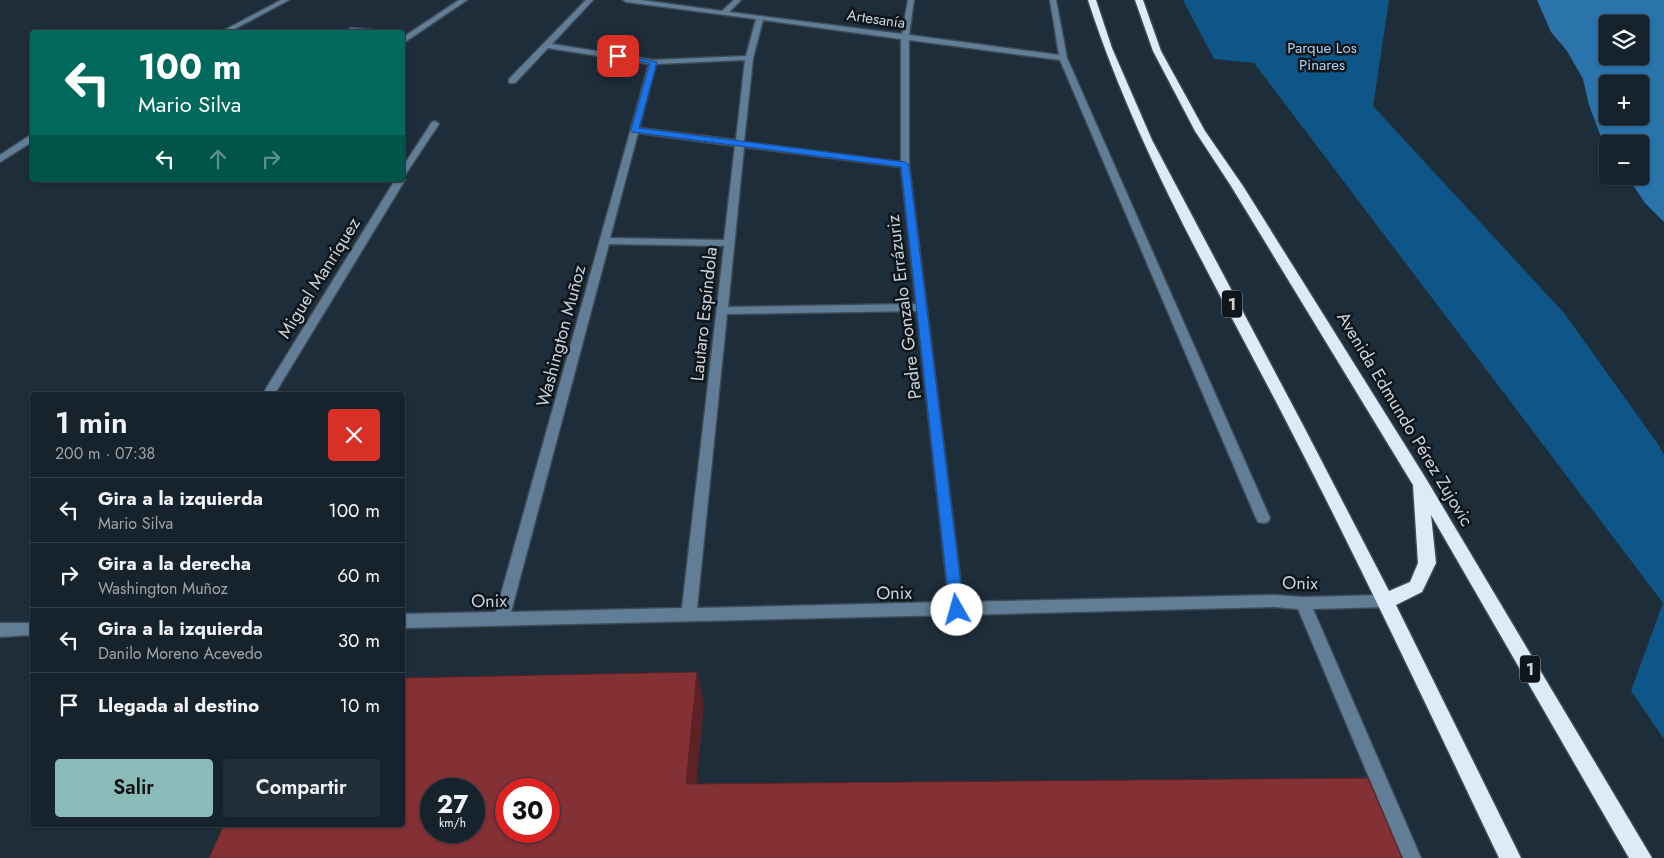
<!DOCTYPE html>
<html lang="es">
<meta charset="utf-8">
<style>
body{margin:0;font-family:Jost,sans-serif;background:#232f38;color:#f1f3f6;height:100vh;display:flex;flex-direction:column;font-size:19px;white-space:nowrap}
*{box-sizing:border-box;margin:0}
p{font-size:16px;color:#9ea4a9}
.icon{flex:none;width:28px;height:28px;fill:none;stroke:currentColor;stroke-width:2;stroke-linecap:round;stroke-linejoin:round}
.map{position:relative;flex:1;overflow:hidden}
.details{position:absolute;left:30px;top:392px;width:375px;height:435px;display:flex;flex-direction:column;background:#16222c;border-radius:5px;box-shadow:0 1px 4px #0004,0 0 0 1px #353f48}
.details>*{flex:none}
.guide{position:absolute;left:30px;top:30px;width:375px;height:152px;border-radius:5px;box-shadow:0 1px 4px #0004,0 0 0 1px #353f48;background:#00695c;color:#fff;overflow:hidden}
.tools{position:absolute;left:1599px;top:15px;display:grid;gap:10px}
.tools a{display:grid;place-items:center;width:50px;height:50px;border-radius:5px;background:#16222c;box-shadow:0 1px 4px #0004,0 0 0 1px #353f48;font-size:25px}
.speed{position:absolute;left:420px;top:778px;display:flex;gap:10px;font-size:25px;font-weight:700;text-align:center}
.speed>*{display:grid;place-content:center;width:65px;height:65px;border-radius:50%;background:#16222c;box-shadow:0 1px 4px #0004,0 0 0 1px #353f48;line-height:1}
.speed small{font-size:12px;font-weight:400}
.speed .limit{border:8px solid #d22;background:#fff;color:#111}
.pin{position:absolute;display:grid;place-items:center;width:42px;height:42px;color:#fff;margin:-21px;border-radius:10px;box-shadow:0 2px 8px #0006}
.me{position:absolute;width:55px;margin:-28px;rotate:353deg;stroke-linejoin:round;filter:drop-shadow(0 0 4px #0008)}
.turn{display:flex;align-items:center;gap:18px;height:105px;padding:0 25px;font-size:22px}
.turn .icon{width:65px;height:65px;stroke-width:2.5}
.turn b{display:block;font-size:35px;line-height:42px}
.lanes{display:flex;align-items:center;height:48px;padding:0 25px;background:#0003;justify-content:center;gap:25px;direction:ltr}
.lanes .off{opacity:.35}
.round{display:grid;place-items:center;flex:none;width:52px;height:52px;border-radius:5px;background:#232f38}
.headline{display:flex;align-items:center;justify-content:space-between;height:85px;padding:0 25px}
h1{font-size:30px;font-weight:600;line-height:38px}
.action{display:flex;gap:10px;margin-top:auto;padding:10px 25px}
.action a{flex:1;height:58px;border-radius:5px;background:#8bbbb9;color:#111;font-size:20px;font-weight:600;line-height:58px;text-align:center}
.action a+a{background:#232f38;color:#f1f3f6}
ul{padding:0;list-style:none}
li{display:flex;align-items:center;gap:15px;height:65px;padding:0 25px;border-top:1px solid #353f48}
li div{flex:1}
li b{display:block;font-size:19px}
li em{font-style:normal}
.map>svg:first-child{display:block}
.green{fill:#0e5688}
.water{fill:#2b73ab;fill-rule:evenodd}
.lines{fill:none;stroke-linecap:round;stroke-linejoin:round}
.minor-casing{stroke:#3d4b57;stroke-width:3}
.highway-casing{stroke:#3d4b57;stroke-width:3}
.minor{fill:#627e97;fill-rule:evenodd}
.highway{fill:#ddebf8;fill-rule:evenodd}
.shaded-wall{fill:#5c2225}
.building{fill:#833135;stroke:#5c2225;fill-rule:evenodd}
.route{fill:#1a73e8;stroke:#114b97}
.labels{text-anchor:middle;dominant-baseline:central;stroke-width:5;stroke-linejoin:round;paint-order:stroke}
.far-street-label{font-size:15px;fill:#c9d2db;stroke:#0e151b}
.far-park-label{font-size:15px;fill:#add0ef;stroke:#0e151b}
.shield{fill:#0e151b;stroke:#9199a1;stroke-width:1}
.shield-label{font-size:16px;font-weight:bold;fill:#c9d2db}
.street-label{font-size:18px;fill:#c9d2db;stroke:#0e151b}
</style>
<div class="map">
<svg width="1664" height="858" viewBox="0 0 1664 858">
<rect width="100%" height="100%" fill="#1e2d3a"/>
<path class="green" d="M1183,0H1389L1373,106L1564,313L1658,444L1664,455V739L1631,691L1663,603L1254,63L1214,59Z"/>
<path class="water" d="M1537,0H1664V222L1645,203L1627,176H1640V144H1608L1607,148L1602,140L1589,105L1583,79L1567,51L1551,32ZM1608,24H1640V56H1608ZM1608,84H1640V116H1608Z"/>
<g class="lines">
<defs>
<g id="minor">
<path d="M281,0H289L229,32H221Z"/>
<path d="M459,0H467L402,44V38Z"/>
<path d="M586,0H593L552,44L653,60L746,56L756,19L626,2L623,0H641L722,11L734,0H741L729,12L902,34L908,0H914L909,35L1059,55L1050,0H1056L1067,58L1270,518L1268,522L1263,523L1258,522L1256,518L1060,60L909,40V165L963,602L1274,595L1303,597L1386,595L1391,597L1393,601L1391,605L1386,607L1313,609L1421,858H1403L1298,609L1274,607L962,615L957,616L952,615L402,628V614L496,612L649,64L548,48L515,83H509V79ZM763,20L901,39V162L744,142L753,58ZM745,60L736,140L639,128L656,64ZM638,133L735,146L724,240L610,238ZM744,147L901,167L916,304L728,307ZM609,244L724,246L682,608L511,612ZM917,311L949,602L697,608L727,314Z"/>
<path d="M350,28L373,30L377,32H350Z"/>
<path d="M435,121L439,124L403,178L405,180L274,395H262L395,180H402V168L432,122Z"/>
<path d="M29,136H32V142L0,162V155Z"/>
<path d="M0,623H32V635L0,637Z"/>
</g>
<path id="highway" d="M1088,0H1096L1112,48L1152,140L1303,425L1389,591L1410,582L1418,563L1413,485L1231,186L1195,131L1153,51L1135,0H1143L1161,51L1205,131L1243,186L1425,477L1652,858H1629L1431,515L1436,563L1422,592L1396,605L1521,858H1499C1429,711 1360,564 1285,419C1214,282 1136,148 1088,0Z"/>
</defs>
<use href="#minor" class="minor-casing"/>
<use href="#highway" class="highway-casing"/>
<use href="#minor" class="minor"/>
<use href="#highway" class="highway"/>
</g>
<path class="shaded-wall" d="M697,672L704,703L694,812L686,784Z"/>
<path class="building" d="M697,672L686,784L1368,778L1402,858H209L224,825H402V678ZM431,789H474V831H431ZM506,789H549V831H506Z"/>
<path class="route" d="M618,54L657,62L639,128L905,162L909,165L964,610L962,614L957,616L952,614L950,610L901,167L632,132L631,130L650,63L615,58L614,56Z"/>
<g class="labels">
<g class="far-street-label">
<text transform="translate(876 19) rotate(8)">Artesanía</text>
</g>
<g class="far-park-label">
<text x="1322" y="48">Parque Los<tspan x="1322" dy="17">Pinares</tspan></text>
</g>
<g class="shield">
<rect x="1222" y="290.5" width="20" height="27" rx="4"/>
<rect x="1520" y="655.5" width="20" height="27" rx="4"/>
</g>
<g class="shield-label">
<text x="1232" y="304">1</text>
<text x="1530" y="669">1</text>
</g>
<g class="street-label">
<text transform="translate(319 278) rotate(-58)">Miguel Manríquez</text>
<text transform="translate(904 307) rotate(-97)">Padre Gonzalo Errázuriz</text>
<text transform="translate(704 314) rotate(-84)">Lautaro Espíndola</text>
<text transform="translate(561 336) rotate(-75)">Washington Muñoz</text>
<text transform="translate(1405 419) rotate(59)">Avenida Edmundo Pérez Zujovic</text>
<text transform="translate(1300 583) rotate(1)">Onix</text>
<text transform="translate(894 593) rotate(-1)">Onix</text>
<text transform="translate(489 601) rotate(-1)">Onix</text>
</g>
</g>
</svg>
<div class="tools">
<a><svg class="icon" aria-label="layers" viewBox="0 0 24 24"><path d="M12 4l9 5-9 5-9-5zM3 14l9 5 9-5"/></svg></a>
<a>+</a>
<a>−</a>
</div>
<div class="speed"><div>27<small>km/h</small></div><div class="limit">30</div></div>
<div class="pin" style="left:618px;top:56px;background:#d93025"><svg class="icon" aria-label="arrive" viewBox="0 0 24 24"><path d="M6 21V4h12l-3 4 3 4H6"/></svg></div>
<svg class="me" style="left:957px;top:610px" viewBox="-20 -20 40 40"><circle r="19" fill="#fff"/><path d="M0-13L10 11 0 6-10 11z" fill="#1a73e8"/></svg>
<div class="guide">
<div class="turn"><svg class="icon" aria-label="left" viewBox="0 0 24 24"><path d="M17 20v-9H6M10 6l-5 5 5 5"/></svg><div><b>100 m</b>Mario Silva</div></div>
<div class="lanes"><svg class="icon" aria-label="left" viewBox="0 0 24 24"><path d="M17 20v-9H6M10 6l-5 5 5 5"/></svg><svg class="icon off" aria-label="ahead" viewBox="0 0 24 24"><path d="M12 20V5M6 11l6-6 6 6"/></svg><svg class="icon off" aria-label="right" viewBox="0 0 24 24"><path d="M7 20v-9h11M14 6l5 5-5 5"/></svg></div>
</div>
<section class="details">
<div class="headline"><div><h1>1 min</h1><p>200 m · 07:38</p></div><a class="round" style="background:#d93025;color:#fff"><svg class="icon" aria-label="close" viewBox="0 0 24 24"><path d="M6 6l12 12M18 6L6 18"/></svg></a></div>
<ul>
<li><svg class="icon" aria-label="left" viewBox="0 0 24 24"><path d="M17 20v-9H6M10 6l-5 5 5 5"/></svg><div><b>Gira a la izquierda</b><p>Mario Silva</p></div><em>100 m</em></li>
<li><svg class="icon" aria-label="right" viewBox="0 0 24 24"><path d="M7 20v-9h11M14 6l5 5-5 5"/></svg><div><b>Gira a la derecha</b><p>Washington Muñoz</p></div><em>60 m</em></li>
<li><svg class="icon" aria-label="left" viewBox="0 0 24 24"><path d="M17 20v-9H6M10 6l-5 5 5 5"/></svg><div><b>Gira a la izquierda</b><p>Danilo Moreno Acevedo</p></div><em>30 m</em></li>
<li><svg class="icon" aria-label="arrive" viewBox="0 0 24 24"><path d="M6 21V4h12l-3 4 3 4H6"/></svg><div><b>Llegada al destino</b></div><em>10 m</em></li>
</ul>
<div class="action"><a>Salir</a><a>Compartir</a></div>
</section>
</div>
